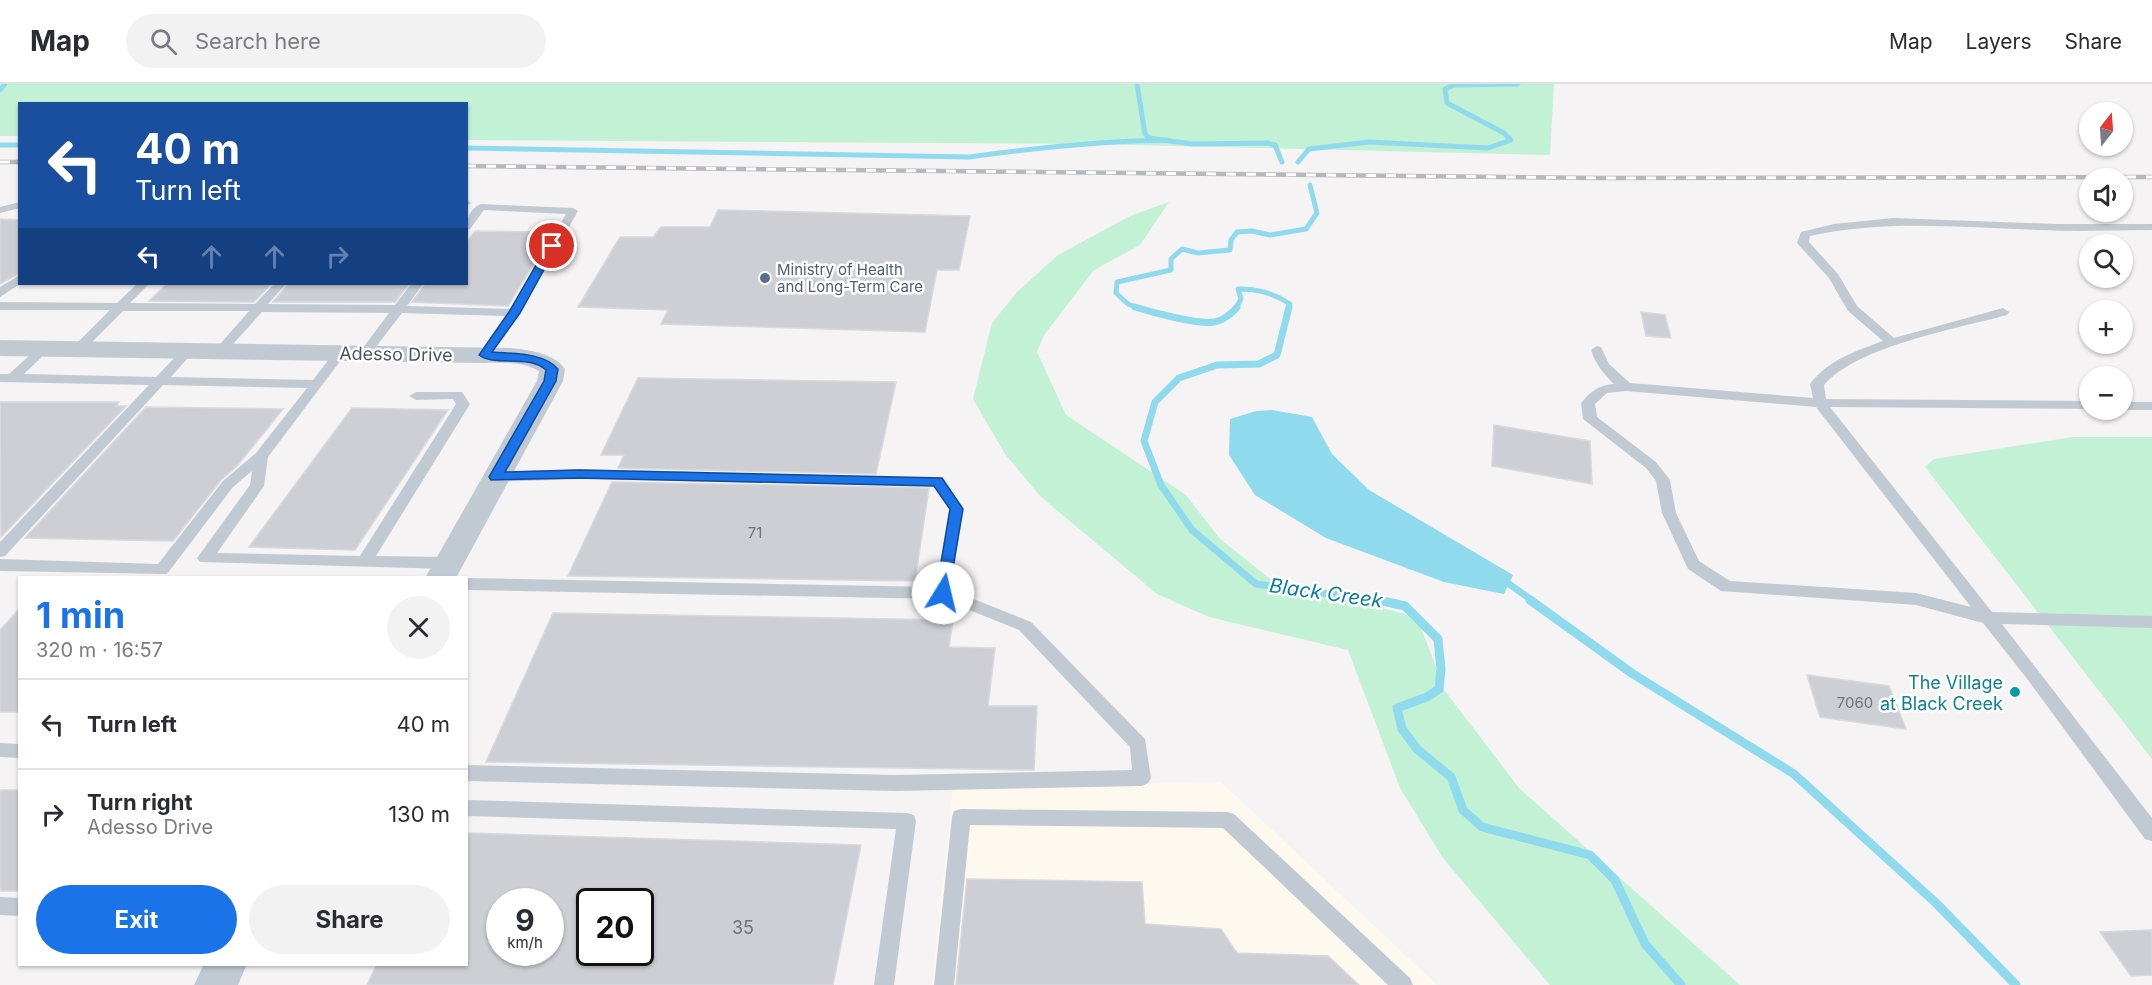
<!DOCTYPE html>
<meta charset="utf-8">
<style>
body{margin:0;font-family:Inter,sans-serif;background:#f2f2f3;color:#2b2b33;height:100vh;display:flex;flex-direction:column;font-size:22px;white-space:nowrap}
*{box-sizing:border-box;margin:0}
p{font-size:20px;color:#7c7c81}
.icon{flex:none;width:33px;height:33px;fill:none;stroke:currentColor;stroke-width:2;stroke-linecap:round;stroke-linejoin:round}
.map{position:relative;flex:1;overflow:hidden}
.sheet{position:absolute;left:18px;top:492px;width:450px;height:390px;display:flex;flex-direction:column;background:#fff;border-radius:0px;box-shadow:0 2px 4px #0004}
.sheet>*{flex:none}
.guide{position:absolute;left:18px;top:18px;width:450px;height:183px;border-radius:0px;box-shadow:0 2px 4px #0004;background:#1a4fa0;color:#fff;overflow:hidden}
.needle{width:39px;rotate:17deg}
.buttons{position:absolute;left:2079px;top:18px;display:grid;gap:12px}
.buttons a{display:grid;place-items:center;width:54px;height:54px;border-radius:50%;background:#fff;box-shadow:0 2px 4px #0004;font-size:30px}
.speed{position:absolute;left:486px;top:804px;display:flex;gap:12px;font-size:30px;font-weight:700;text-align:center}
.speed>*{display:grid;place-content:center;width:78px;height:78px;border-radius:50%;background:#fff;box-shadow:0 2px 4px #0004;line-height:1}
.speed small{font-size:15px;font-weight:400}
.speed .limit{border:3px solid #111;border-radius:9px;background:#fff;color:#111}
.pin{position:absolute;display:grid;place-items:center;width:51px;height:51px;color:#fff;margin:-26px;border:3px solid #fff;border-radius:50%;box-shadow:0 2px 6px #0007}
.me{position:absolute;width:66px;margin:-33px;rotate:9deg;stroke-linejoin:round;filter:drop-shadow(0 0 4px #0008)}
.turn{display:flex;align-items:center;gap:21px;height:126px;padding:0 18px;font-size:27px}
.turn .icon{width:78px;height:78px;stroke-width:2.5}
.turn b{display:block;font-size:42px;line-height:51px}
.lanes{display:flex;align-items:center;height:57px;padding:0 18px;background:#0003;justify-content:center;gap:30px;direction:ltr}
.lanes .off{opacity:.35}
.round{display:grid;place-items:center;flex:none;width:63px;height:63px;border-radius:32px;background:#f2f2f3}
.head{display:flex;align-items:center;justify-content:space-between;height:102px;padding:0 18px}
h1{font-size:36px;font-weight:700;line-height:45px;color:#1a73e8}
.primary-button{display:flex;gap:12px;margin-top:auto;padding:12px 18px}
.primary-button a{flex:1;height:69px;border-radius:36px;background:#1a73e8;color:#fff;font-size:24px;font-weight:700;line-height:69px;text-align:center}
.primary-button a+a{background:#f2f2f3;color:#2b2b33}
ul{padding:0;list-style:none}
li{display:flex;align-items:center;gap:18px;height:90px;padding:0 18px;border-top:2px solid #e1e1e2}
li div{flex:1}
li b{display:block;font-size:22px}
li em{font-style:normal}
header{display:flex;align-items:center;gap:36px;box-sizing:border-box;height:84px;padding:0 30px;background:#fff;border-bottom:2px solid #e1e1e2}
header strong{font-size:28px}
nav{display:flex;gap:33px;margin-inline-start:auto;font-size:21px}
.search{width:420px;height:54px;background:#f2f2f3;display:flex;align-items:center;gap:15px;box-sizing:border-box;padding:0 21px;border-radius:33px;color:#7c7c81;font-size:22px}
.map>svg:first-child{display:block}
.commercial{fill:#fdf9ef}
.green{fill:#c3f1d5}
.water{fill:#90daee}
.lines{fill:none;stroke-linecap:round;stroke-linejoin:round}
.stream-far2{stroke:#90daee;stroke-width:5}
.stream-far1{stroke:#90daee;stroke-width:7}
.stream{stroke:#90daee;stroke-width:9}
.building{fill:#cdcfd5;stroke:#d7d9de;stroke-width:1.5;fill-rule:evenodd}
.service{fill:#c1cad2;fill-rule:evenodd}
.minor{fill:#c1cad2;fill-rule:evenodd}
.rail-casing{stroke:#b5b8bd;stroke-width:4.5}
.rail{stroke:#fff;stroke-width:3;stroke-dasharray:10;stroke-linecap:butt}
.route{fill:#1a73e8;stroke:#114b97;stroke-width:1.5}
.service-dot{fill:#5c6f8a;stroke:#fff;stroke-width:2}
.culture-dot{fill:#0f9aa8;stroke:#fff;stroke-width:2}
.labels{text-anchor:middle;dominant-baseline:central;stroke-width:5;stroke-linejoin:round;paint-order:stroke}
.far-service-label{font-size:15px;fill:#4e5e75;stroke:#fff;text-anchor:start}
.number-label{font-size:15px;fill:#6b747e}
.street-label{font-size:18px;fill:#4a5661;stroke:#fff}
.culture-label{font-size:18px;fill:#0d838f;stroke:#fff;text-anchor:end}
.near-number-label{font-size:18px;fill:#6b747e}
.water-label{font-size:20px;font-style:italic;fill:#0c7c9b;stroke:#fff}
</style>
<header>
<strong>Map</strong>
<div class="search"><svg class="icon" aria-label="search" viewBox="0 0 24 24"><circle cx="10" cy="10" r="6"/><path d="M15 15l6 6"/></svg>Search here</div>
<nav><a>Map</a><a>Layers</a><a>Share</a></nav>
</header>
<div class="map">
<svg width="2152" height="901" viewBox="0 0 2152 901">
<rect width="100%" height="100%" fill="#f5f3f3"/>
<path class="commercial" d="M1221,698L1437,901H932L953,703Z"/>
<g class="green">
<path d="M0,0H1554L1550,71L1090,60L467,56L466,20H20L19,52H0Z"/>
<path d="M1169,118L1140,161L1094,186L1044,251L1037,268L1066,331L1186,411L1220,455L1273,497L1405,530L1419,538L1445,607L1519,704L1740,901H1550L1443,774L1400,704L1348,566L1209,533L1157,510L1041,413L1005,370L973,315L992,239L1017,208L1058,171L1130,132Z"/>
<path d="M2072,353H2152V675L1925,383L1934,375Z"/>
</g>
<path class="water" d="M1272,326L1312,333L1332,370L1369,406L1513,491L1504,510L1444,498L1326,454L1255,411L1229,371L1230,335L1256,327Z"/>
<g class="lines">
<g class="stream-far2">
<path d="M1137,0L1145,50L1149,54L1192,60L1267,59L1275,61L1282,78"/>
<path d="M0,6L5,0"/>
<path d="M0,61H20"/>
<path d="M466,64L969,73C1035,64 1100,57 1167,56"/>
<path d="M1298,78L1309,65L1369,58L1488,64L1511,56L1504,49L1447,19L1445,5L1454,1L1518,0"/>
<path d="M1139,224L1128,220L1116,209L1117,198L1171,186V175L1182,165L1198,169L1230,166L1231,156L1237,148L1252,147L1270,151L1306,145L1317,129L1310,101"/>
<path d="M1236,224L1241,215L1238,205C1258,205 1273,209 1290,220L1289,224"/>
</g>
<g class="stream-far1">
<path d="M1135,223C1151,228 1198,241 1214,238C1222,237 1233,229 1237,223"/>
<path d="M1289,223L1277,271L1259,280L1217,281L1179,294L1155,318L1144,357L1161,401L1192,446L1256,500L1384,517"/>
<path d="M1509,500L1533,517"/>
</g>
<g class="stream">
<path d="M1378,516L1405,522L1438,555L1441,585L1439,605L1427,613L1397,624L1402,645L1417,665L1451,693L1463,726L1482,743L1590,771L1615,796L1645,860L1681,901"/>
<path d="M1530,516L1633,590L1794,690L1936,819L2016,901"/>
</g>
</g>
<g class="building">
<path d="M718,126L970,132L959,186H937L925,248L661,240L668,226L578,223L620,153H653L661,143H710Z"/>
<path d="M0,135L20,136V189L0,200Z"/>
<path d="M475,147L553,148L508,222L412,218L425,200H466V159Z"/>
<path d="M167,200H271L254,218L149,217Z"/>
<path d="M288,200H409L395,218H273Z"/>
<path d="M1641,228L1665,231L1671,254L1646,252Z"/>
<path d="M638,294L896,298L876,390L618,384L624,371H601Z"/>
<path d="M0,318H119L116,322H126L1,453Z"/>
<path d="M146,323L283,325L237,382L221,396L173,457L25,454Z"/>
<path d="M352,324L448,326L355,466L249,463Z"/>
<path d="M1494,341L1590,357L1592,400L1492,382Z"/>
<path d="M612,398L929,404L915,497L568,492Z"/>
<path d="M20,524V628H0V546Z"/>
<path d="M553,529L953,536L949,563L995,564L988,622H1037L1034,686L486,678Z"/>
<path d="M1807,591L1889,602L1906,645L1820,633Z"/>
<rect x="0" y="706" width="20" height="101"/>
<path d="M466,749L861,761L833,901H367L377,880H466ZM500,818H550V868H500ZM590,818H640V868H590Z"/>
<path d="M967,795L1142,798L1145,840L1221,845L1237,869L1328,872L1359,901H956Z"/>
<path d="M2152,846V891L2131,892L2100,848Z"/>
</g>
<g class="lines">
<g class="service">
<path d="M466,115L471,119L466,122Z"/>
<path d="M20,118V124L0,129V123Z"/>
<path d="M481,120L573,124L578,127L520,229L488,274L484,275L478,271L505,232L402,229L369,272L365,273L359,269L389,229L262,228L224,270L220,271L214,267L249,227H123L82,268L78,269L72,265L74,262L110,226H0V218L117,219L137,200H149L130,219L255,220L274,200H286L268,220L395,221L411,200H423L407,222L510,225L566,130L484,126L470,145L466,146C466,136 470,124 481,120Z"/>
<path d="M1893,134L2056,140H2152V146C2115,146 2079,148 2042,146C1964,144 1887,135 1810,152L1809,158L1838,190L1857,222L1894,254L2003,224L2009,228L2007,231C1956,245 1858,262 1824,301L1826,315L2090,317V325L1830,323L1992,528L2152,532V544L2002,540L2152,734V757L2145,755L2028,596L1983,539L1916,521L1721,507L1688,485L1662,429L1656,397L1646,384L1583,335L1581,319C1591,307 1599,301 1614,300C1604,290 1595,280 1591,266L1597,262L1601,263L1609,280L1630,299L1813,314L1810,300C1828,276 1856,267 1883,257L1848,227L1829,194L1797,159L1801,148L1834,140ZM1626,307L1816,323L1971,523L1916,509L1730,497L1699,477L1676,429L1670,396L1656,378L1597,333L1595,320L1607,309Z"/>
<path d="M20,191V200L0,213V203Z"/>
<path d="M44,261L50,265L24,290L156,293L184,264L188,263L194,267L171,293L313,296L336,266H344L346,269L344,272L268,373L264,402L217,469L360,472L456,320L453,315L416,316L409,312L416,308H462L470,320L376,472L448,473L453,475L456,479L453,483L448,485L200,478L197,474L200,470L250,401L252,387L233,403L167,490L0,487V475L158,480L223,397L256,369L307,304L163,301L5,472L0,473V458L149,301L0,298V290H9L40,262Z"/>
<path d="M2122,318H2152V326H2119H2122Z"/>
<path d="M579,385L942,394L963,425L951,506L1031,538L1145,655L1151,694L1148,699L1142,702L896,707L466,697V681L896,691L1132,686L1130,663L1019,546L942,515L466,506V494L936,503L949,425L933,402L579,395L495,398L488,393L495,388Z"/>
<path d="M0,659L20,660V674L0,673Z"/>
<path d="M466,716L907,729L914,731L916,737L894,901H874L896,745L466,732Z"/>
<path d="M961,725L1227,728L1234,730L1410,894L1413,901H1388L1223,744L970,741L954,901H934L952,733L954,727Z"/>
<path d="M0,813L20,814V832L0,831Z"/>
</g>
<g class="minor">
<path d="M0,256L511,264C529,266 554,269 565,285L563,297L456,494H425L537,297L539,287C522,277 503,279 484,279L0,272Z"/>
<path d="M204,880H247L238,901H194Z"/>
</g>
<defs>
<g id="rail">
<path d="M0,78H20"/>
<path d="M466,82L1601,94L2152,93"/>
</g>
</defs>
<use href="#rail" class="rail-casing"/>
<use href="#rail" class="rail"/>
</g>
<path class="route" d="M552,159L557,162L520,229L492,268C513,270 543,268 558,285L556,297L505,388L579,386L942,394L963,425L948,513H938L936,509L950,425L934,402L579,394L491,396L489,393L544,297L546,286C528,270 494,283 479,271L509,228L547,162Z"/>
<circle class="service-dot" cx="765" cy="194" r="6"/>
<circle class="culture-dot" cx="2015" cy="608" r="6"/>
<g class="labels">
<g class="far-service-label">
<text x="777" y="185">Ministry of Health<tspan x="777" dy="17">and Long-Term Care</tspan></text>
</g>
<g class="number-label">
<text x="755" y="448">71</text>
<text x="1855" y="618">7060</text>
</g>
<g class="street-label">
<text transform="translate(396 270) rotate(1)">Adesso Drive</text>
</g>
<g class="culture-label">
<text x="2003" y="598">The Village<tspan x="2003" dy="21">at Black Creek</tspan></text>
</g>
<g class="near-number-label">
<text x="743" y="843">35</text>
</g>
<g class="water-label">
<text transform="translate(1326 509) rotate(8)">Black Creek</text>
</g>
</g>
</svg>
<div class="buttons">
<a><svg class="needle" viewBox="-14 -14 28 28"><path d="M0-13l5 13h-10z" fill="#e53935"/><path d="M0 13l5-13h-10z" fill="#7c7c81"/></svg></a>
<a><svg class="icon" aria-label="sound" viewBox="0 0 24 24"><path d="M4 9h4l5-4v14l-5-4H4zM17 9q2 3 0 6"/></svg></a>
<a><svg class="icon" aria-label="search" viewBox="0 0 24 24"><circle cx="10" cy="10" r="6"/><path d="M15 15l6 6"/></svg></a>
<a>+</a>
<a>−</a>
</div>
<div class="speed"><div>9<small>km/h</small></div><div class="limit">20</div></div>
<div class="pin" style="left:552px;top:162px;background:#d93025"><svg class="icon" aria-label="arrive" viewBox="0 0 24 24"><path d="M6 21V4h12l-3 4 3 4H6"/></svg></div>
<svg class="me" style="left:943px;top:509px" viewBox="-20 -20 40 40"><circle r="19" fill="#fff"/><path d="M0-13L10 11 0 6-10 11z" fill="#1a73e8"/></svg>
<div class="guide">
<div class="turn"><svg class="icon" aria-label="left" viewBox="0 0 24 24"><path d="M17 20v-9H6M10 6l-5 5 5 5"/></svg><div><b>40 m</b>Turn left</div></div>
<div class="lanes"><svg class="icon" aria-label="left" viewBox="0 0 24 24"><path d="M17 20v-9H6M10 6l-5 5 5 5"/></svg><svg class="icon off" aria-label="ahead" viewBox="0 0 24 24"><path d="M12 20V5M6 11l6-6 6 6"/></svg><svg class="icon off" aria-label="ahead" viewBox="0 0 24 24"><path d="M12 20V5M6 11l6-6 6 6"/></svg><svg class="icon off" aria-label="right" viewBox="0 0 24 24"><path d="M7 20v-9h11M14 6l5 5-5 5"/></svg></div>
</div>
<section class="sheet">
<div class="head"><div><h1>1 min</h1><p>320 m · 16:57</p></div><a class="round"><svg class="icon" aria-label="close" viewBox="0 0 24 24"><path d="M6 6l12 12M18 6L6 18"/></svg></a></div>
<ul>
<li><svg class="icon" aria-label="left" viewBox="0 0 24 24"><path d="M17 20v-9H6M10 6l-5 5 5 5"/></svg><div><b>Turn left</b></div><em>40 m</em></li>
<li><svg class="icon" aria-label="right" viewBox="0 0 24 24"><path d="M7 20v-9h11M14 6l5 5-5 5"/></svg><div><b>Turn right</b><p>Adesso Drive</p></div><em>130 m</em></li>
</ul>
<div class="primary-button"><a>Exit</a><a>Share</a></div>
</section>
</div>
